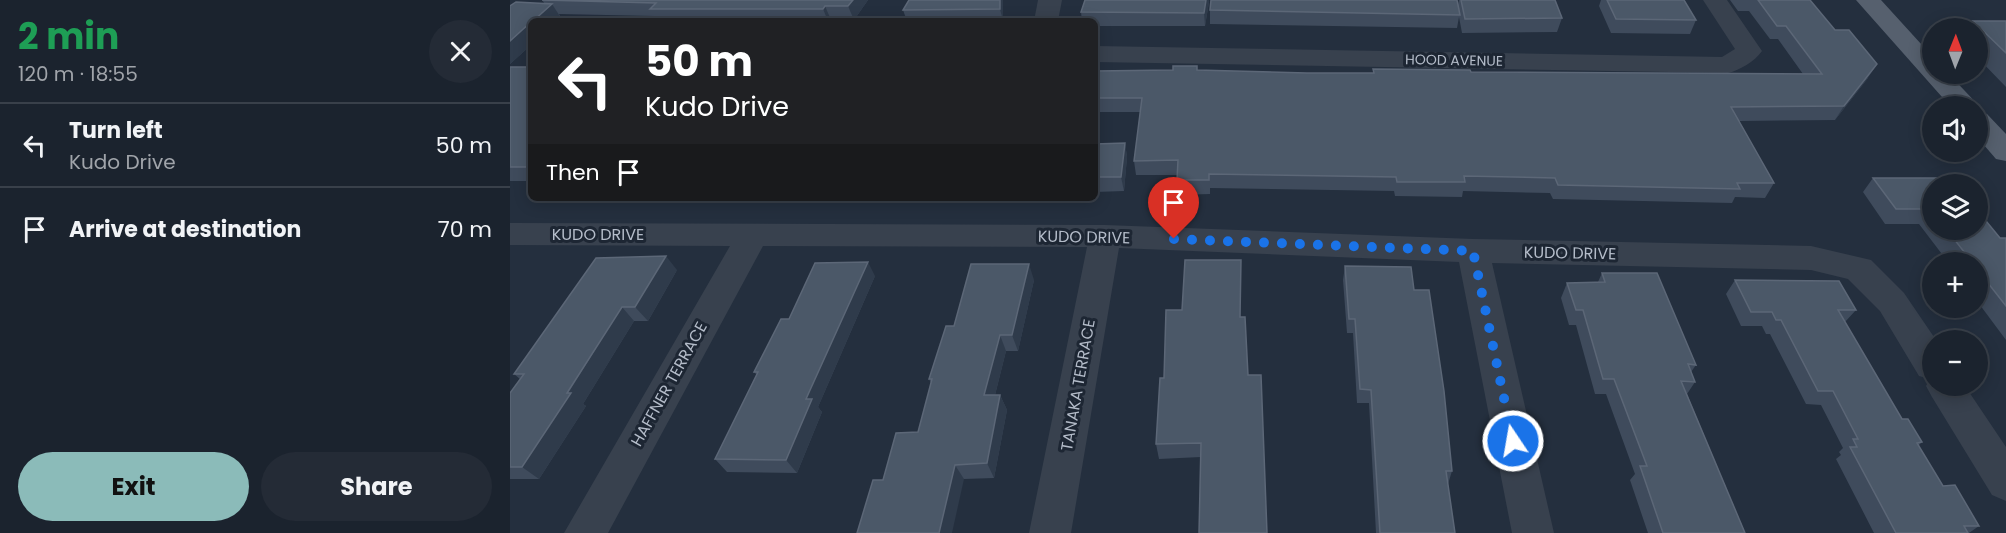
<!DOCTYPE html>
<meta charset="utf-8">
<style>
body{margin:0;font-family:Poppins,sans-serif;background:#242b36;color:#f1f3f6;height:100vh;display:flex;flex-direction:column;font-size:22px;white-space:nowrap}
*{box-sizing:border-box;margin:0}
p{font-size:20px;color:#a0a4aa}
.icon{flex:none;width:33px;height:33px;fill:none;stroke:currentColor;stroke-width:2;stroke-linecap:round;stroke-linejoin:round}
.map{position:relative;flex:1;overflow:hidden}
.details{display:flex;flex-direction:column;background:#1b232e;width:510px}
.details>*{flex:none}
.banner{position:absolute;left:18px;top:18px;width:570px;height:183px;border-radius:9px;box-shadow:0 3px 15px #0003,0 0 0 2px #39404a;background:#202124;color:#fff;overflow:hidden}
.needle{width:39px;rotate:1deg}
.fabs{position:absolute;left:1412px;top:18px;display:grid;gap:12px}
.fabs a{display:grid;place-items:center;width:66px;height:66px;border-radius:50%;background:#1b232e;box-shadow:0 3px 15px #0003,0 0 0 2px #39404a;font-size:30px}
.pin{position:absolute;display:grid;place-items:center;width:51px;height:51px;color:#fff;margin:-62px -26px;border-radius:50% 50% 50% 0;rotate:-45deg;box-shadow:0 0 6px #0007}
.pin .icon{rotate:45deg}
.me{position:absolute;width:66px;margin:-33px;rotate:348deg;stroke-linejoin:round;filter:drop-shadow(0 0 4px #0008)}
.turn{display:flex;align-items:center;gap:21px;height:126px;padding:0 18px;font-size:27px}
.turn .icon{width:78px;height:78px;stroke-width:2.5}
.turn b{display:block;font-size:42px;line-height:51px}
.then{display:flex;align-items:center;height:57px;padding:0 18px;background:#0003;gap:12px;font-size:22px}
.round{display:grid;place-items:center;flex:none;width:63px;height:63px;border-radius:32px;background:#242b36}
.summary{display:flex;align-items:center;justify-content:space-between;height:102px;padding:0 18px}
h1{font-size:36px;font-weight:700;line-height:45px;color:#1e9e55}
.primary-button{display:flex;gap:12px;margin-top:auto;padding:12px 18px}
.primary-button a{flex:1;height:69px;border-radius:36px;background:#8bbbb9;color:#111;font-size:24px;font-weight:700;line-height:69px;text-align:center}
.primary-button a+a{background:#242b36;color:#f1f3f6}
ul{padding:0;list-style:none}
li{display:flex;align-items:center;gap:18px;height:84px;padding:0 18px;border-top:2px solid #39404a}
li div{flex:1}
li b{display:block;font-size:22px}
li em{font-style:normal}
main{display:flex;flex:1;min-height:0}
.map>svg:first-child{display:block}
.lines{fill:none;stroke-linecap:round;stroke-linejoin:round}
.minor{fill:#38414e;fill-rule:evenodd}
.major{fill:#56606e;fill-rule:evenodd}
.wall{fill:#3f4b5c}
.shaded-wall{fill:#2f3b4b}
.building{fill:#4b5868;stroke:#5c6777;stroke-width:1.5}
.route{stroke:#1a73e8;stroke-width:10;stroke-dasharray:0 18}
.labels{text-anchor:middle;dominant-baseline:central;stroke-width:6;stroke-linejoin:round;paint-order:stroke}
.far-street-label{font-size:14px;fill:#b4bcc9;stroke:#1d2633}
.street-label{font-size:16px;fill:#b4bcc9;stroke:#1d2633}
</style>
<main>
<section class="details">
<div class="summary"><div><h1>2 min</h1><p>120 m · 18:55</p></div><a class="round"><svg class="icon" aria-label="close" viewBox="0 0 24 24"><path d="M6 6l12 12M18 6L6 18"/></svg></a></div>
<ul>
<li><svg class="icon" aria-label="left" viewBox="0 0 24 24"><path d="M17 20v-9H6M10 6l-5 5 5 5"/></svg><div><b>Turn left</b><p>Kudo Drive</p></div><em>50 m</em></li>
<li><svg class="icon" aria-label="arrive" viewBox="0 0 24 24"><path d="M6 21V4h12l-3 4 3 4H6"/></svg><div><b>Arrive at destination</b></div><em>70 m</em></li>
</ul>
<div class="primary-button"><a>Exit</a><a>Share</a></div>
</section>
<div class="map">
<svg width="1496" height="533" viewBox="0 0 1496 533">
<rect width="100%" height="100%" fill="#242f3e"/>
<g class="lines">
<g class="minor">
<path d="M528,0H552L548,21H524Z"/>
<path d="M1193,0H1217L1252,51C1244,62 1230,70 1218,73L585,62V46L1212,57L1225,49Z"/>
<path d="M0,223L595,225L963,239L1301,246L1361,260L1394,293L1426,340H1422V386H1455L1496,447V501L1482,495L1422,397L1416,386L1420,379L1409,376L1370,311L1338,279L1301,270L982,263L1044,533H1002L949,262L609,248L561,533H519L577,247L253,246L98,533H54L220,246L0,245Z"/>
</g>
<g class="major">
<path d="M1346,0H1371L1422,56V74H1439L1469,106L1467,108L1440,106Z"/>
<path d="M1467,111L1477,114L1496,134V161L1486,159L1467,137Z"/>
</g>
</g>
<g class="wall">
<path d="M32,0H358L344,20L147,21L144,16L49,14L51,18L48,21H21V45L0,64V6L35,4Z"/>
<path d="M399,0H493V21H397L393,10Z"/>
<path d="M575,0H699V2L695,26H585V21H572L571,12Z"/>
<path d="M949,0H1045L1052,18L1047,32L952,33L949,17L947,28L700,24V10L948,5Z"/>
<path d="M1091,0H1174L1186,20L1180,34L1101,33L1089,6Z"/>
<path d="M1220,0H1300L1358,78L1325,120L1229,121L1264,183L1255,198L1225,197L1222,203L1043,199L1040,193L953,191L952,197L885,196L884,191L700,188V194L668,195L667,175H626L624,161L630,112H585V71L688,70L797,73H863V69L961,72L1293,74L1268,39H1260L1239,11H1228Z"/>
<path d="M1463,21H1496V87L1467,57V28H1458Z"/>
<rect x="0" y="67" width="21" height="114"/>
<path d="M615,143L617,157L614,191L585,192V144Z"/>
<path d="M1363,178L1422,184V230H1467L1490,238H1496V340L1467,301V262H1438L1409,224H1375L1353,192Z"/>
<path d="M731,260V276L691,457L649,459L646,444L654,378L672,310Z"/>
<path d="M835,266L904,290L942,471L938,484L945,533H866L859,403H847L843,333H837L833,280Z"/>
<path d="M167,270L138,321H124L73,404L76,406L29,479H0V393L10,379L4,374Z"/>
<path d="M1092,273L1186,365L1181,372L1185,382L1177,394L1235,533H1138L1120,480L1125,474L1096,394H1085L1066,325H1059L1051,298L1057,283L1088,282Z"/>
<path d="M365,276L308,407L312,412L287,473L217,472L205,459L247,375L244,372L279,319Z"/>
<path d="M524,280L508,351H496L485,395H490L497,410L484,478L454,479L373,480L408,432L421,383L419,379L444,326Z"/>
<path d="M1225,280L1346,310L1335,322L1392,419L1412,442L1408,446L1433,486L1469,526L1459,533H1364L1326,459L1331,455L1329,452L1333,448L1311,405L1296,404L1260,334H1256L1252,326H1231L1216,294Z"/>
</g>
<g class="shaded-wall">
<path d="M343,0H358L344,20L338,6Z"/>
<path d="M490,0H493V21L490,9Z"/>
<path d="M696,0H699V2L695,26L694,13Z"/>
<path d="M42,4L51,18L48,21H23Z"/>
<path d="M315,6L321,20L320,21H318L313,9Z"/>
<path d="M21,22V45L0,64V41Z"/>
<path d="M1367,64L1358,78L1325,120L1334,106Z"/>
<path d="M615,143L617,157L614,191L611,177Z"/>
<path d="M156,256L167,270L138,321L125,307Z"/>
<path d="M358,262L365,276L308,407L312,412L287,473L276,460L296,399Z"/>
<path d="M519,264L524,280L508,351L502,335Z"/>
<path d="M112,307L124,321L73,404L76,406L29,479L12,467Z"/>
<path d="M490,335L496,351L481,411L474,395Z"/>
<path d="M490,395L497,410L484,478L477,463Z"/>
<path d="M445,465L454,479L442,533H429Z"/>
</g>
<g class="building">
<path d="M32,0H343L338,6H315L313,9H140L146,3Z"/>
<path d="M399,0H490V9L393,10Z"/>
<path d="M575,0H696L694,13L571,12Z"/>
<path d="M701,0H947L950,15L700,10Z"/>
<path d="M951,0H1045L1052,18L955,19Z"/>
<path d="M1097,0H1174L1186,20L1106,19Z"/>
<path d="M1248,0H1300L1325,30H1339L1367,64L1334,106L1221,107L1264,183H1227L1230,189L1048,185L1045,178L954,176L955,182H887L886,177L699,174V180H667L668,160L624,161L632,98H585V71L663,70V66H687V70L797,73H864L863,69L960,70L961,72L1312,74L1276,26H1267Z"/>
<path d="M6,2L42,4L23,21H21V22L0,41V6Z"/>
<path d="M1463,21H1496V53Z"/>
<rect x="0" y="67" width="21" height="100"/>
<path d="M615,143L611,177H585V144Z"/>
<path d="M1363,178H1440L1445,184H1422V211L1421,209H1386Z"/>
<path d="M1467,210L1490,238H1496V306L1467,269V262H1462L1437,230H1467Z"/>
<path d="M156,256L125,307H112L57,393H61L12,467H0V393L14,374H4L86,258Z"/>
<path d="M675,260H731L730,317H735L738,375H751L757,533H689L691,443L646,444L650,378H654L656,310H672Z"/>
<path d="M358,262L296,399H302L276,460L205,459L248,372H244L271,319H279L305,263Z"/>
<path d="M461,264H519L502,335H490L474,395H490L477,463L445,465L429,533H347L363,480H373L386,433L408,432L422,379H419L436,326H444Z"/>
<path d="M835,266L901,267L904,290H919L934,391L942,471H936L945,533H870L861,390L850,389L845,319H839Z"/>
<path d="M1092,273H1147L1186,365L1178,364L1185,382L1171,381L1235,533H1153L1130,466H1137L1104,379H1093L1073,310H1066L1057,283L1095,282Z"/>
<path d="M1225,280L1329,281L1346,310H1328L1392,419H1398L1412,442L1407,443L1433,486L1445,485L1469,526H1454L1458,533H1386L1340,447H1347L1343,439H1348L1323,391H1308L1271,320H1266L1262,312H1241Z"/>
</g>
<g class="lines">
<path class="route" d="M664,239L963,251L1003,441"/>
</g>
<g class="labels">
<g class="far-street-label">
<text transform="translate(944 60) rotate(1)">HOOD AVENUE</text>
</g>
<g class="street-label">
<text x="88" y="234">KUDO DRIVE</text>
<text transform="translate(574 237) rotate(1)">KUDO DRIVE</text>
<text transform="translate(1060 253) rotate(1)">KUDO DRIVE</text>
<text transform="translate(159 384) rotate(-61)">HAFFNER TERRACE</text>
<text transform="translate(568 385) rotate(-80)">TANAKA TERRACE</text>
</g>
</g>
</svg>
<div class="fabs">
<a><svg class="needle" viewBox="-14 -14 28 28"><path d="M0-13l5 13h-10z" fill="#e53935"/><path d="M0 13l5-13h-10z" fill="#a0a4aa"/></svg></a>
<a><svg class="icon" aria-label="sound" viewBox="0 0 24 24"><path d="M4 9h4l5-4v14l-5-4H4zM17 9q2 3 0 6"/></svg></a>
<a><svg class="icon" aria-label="layers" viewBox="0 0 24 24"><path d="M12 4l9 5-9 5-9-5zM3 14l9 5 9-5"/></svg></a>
<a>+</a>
<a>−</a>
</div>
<div class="pin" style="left:664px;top:239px;background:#d93025"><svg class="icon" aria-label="arrive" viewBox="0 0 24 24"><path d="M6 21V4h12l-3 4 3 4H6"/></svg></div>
<svg class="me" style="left:1003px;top:441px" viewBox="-20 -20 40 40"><circle r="17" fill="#1a73e8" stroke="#fff" stroke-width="3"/><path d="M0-11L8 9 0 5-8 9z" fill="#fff"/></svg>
<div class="banner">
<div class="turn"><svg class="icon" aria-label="left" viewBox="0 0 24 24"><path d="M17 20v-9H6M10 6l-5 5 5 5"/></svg><div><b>50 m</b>Kudo Drive</div></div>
<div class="then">Then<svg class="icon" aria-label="arrive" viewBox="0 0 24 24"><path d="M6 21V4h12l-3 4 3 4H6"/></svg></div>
</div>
</div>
</main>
